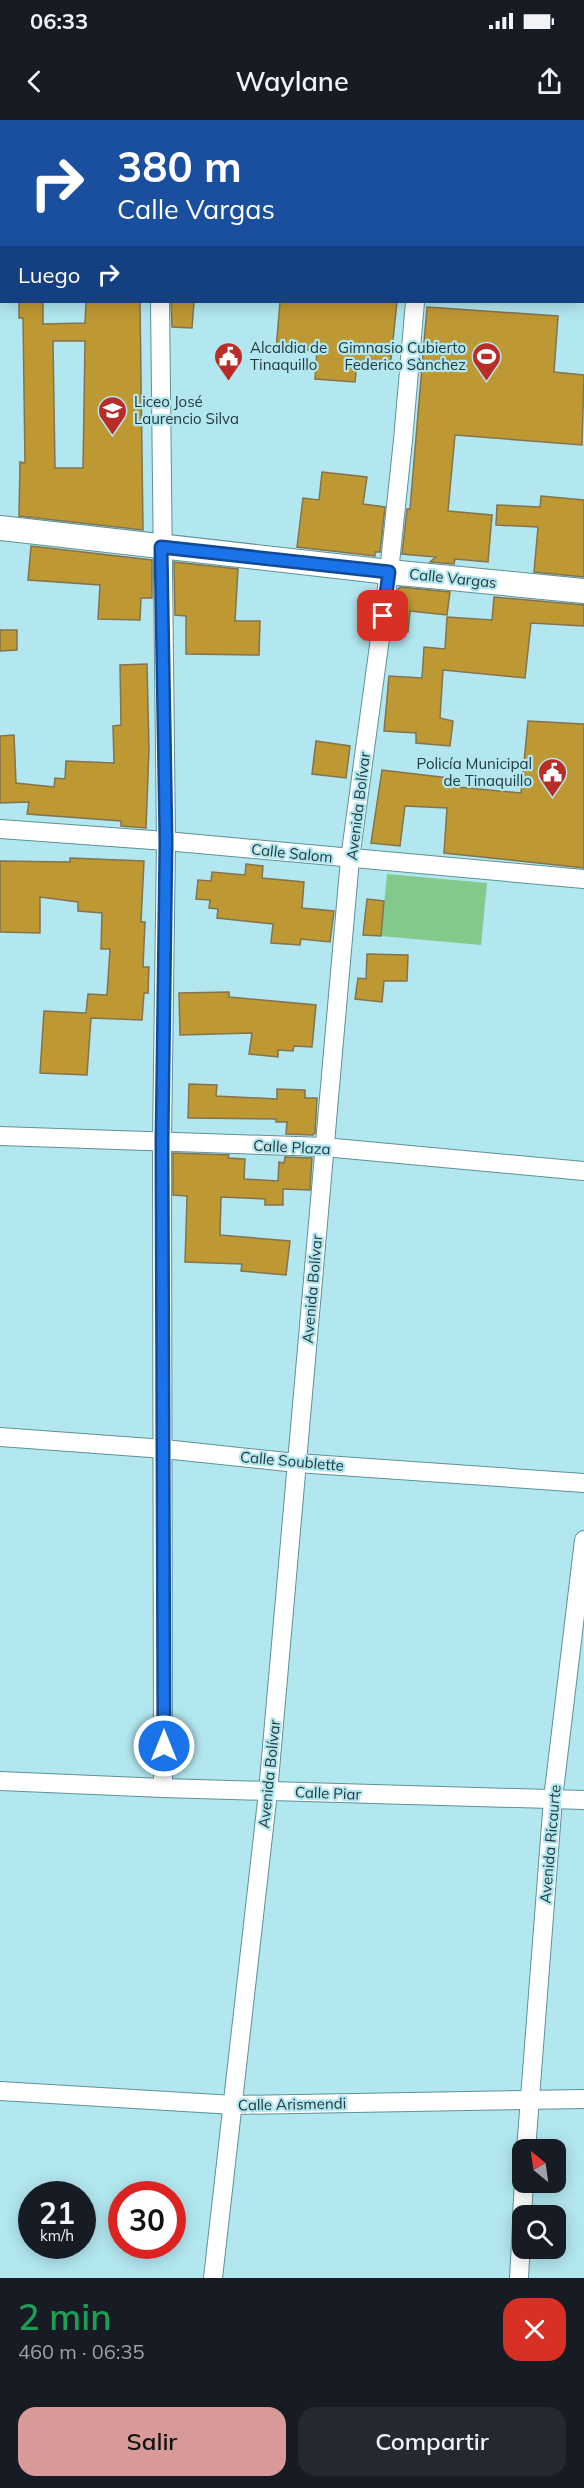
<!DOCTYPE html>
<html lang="es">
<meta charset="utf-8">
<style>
body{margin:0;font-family:Mulish,sans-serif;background:#242831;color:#f1f3f6;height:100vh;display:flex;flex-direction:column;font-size:22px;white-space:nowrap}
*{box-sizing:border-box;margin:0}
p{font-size:20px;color:#9ea1a6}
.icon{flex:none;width:33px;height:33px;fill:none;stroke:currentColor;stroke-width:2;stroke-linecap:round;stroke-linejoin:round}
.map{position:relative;height:2158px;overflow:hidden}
.drawer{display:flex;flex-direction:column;background:#171b24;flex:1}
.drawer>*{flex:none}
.guide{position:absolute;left:0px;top:0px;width:585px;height:183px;box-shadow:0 3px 15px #0003;background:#1a4fa0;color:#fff;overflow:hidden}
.needle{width:39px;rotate:331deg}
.controls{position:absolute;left:512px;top:2019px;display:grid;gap:12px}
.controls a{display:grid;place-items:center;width:54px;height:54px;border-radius:12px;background:#171b24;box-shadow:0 3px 15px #0003;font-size:30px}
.speed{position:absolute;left:18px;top:2061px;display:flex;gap:12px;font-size:30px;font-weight:700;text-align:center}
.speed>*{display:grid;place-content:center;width:78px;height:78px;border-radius:50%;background:#171b24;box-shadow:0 3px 15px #0003;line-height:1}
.speed small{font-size:15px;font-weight:400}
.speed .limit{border:9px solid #d22;background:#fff;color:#111}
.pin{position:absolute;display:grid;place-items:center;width:51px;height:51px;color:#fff;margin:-26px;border-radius:12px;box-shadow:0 3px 9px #0006}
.me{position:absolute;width:66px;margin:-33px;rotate:0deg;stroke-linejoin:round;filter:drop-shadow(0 0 4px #0008)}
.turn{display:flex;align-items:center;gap:21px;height:126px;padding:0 18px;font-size:27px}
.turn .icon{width:78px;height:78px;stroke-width:2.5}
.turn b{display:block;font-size:42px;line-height:51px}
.then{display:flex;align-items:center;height:57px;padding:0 18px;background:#0003;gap:12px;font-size:22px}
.round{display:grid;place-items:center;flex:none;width:63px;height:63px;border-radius:18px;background:#242831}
.summary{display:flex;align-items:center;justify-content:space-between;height:102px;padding:0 18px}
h1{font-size:36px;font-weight:600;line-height:45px;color:#1e9e55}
.button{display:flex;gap:12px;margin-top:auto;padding:12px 18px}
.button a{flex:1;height:69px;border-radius:18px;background:#d89999;color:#111;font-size:24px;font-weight:600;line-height:69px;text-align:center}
.button a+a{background:#242831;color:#f1f3f6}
.status{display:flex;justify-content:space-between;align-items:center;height:42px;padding:0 30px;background:#171b24;direction:ltr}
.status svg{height:16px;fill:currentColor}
header{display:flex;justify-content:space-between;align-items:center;height:78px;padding:0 18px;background:#171b24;font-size:27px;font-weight:600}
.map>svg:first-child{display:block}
.green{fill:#82c98b}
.building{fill:#be9832;stroke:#83734f;stroke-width:1.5;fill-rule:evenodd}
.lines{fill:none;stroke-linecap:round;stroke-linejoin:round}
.street-casing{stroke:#5e9198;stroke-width:20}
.secondary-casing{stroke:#5e9198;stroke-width:26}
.path{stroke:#6a8e94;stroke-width:4;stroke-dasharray:4.5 4.5;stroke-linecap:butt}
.street{stroke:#fff;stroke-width:18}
.secondary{stroke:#fff;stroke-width:24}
.route-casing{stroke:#114b97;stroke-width:15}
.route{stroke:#1a73e8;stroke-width:10}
.labels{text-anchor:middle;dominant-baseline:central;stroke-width:4.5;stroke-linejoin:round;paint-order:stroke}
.poi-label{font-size:15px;fill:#24393c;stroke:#b2e7ef;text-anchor:start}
.street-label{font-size:15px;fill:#24393c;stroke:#b2e7ef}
</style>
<div class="status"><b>06:33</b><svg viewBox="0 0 49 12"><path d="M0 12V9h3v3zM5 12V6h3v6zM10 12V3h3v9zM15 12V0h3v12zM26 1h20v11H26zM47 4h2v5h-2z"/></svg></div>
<header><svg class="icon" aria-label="back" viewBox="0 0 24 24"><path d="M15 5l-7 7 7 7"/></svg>Waylane<svg class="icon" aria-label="share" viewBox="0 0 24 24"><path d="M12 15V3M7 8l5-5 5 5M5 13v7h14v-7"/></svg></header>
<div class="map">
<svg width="584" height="2158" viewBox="0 0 584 2158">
<rect width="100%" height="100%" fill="#b2e7ef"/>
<g class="green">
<path d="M176,0H408L176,2Z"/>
<path d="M387,754L487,763L481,825L381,816Z"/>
</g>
<g class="building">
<path d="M19,182H43V204L85,203L86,182H140L143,410L19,396L20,342L25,343L23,198H19ZM53,221H85L83,348H55Z"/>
<path d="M171,182H194L192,208L172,207Z"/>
<path d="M280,182H397L390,248L357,244L355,262L315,259L317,230H276Z"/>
<path d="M427,187L558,196L554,252L584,255L582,325L455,315L448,391L492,395L488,442L455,439L454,444L430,442L436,437L402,434L407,389H410Z"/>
<path d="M322,352L367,357L363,384L385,387L380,432H375V436L297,427L303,378L319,380Z"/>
<path d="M541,376L584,380V457L534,452L538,407L496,405L497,385L540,387Z"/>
<path d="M31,426L152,440V478H141L140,500L98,499L100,465L28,460Z"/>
<path d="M174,442L238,449L235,501H260L259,535L186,534V496L175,495Z"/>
<path d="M400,467L450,472L447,495L410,491L408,512L392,511L398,469Z"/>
<path d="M494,477L584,485V506L531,503L525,558L443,550L440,598L453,601L450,626L416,623V613L384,611L389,556L422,558L424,527L445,529L447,497L492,500Z"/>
<path d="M0,510H17V530L0,531Z"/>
<path d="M147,544L149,629L146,708L121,706V701L27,694L29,682L0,683V616L14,615L16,663L54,667L55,658L65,659L66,641L114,643L113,606L121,605L120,545Z"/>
<path d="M528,601L584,604V748L444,733L447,688L405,686L400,726L371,723L382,650L449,658L448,666L521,673Z"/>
<path d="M316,621L350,626L346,658L312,654Z"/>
<path d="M70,738L144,741L141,802H145L143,847H149L148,873H144L142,900L91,898L87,955L40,953L44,891L86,893L88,874L107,875L110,829H101L102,793L78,791V782L40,777V813L0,812V741L70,742Z"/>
<path d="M246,744L263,746L262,758L304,762L302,788L334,791L330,822L301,819L300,825L271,823L273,804L217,798L218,789L209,788L210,780L196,779L198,760L211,761L212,752L245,755Z"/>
<path d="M367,779L384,781L381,816L363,815Z"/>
<path d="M367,834L408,835L407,861H384L382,882L355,879L358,858L366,859Z"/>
<path d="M229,872V877L316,885L312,927L294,926L293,931L278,930V937L249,934L252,913L180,915L179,873Z"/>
<path d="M189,964L217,965L216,976L277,979V969L305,970V978H317L315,1013L313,1015L286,1014L287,1002H276V999L188,998Z"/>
<path d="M173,1033L229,1035L228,1038L245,1039L244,1059L278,1061L279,1042L284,1043L285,1037L312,1038L310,1070L283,1069V1085H265V1079L221,1077L220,1115L290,1121L286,1155L241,1151L242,1144L185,1142L187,1076L173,1075Z"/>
</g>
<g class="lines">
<defs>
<g id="street">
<path d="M157,0V2"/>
<path d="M424,2V0"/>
<path d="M160,182L166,721L162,1022L163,1668"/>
<path d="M0,709L166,721L584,759"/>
<path d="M0,1016L324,1027L584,1051"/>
<path d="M0,1317L164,1329L297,1343L584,1363"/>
<path d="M0,1661L163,1668L584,1680"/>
<path d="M0,1971L234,1985L584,1979"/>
<path d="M526,2030L553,1679L584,1420"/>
<path d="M522,2096L524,2062"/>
<path d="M213,2158L268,1672L350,739L389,452L403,320L415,182"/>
<path d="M519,2158L522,2104"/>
</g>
<g id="secondary">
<path d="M0,122H2"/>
<path d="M0,408L389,452L584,471"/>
</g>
</defs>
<use href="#street" class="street-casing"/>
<use href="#secondary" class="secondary-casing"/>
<g class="path">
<path d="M278,2V0"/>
<path d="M322,2V0"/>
</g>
<use href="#street" class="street"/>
<use href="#secondary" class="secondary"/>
</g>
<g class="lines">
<defs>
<path id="route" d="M164,1626L162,1022L166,721L161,427L389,452L383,496"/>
</defs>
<use href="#route" class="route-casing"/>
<use href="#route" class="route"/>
</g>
<defs>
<symbol id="civic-pin" viewBox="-11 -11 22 30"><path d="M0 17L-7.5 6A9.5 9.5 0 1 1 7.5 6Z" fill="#ba2c27" stroke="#b2e7ef"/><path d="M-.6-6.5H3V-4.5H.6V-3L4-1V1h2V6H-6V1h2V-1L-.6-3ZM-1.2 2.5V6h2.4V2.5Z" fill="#fff"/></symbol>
<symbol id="stadium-pin" viewBox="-11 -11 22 30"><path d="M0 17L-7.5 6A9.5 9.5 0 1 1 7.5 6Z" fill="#ba2c27" stroke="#b2e7ef"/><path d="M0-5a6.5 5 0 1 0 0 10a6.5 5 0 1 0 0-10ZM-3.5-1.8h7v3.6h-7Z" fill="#fff"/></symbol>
<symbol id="school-pin" viewBox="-11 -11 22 30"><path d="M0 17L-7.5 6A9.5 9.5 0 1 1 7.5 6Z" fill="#ba2c27" stroke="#b2e7ef"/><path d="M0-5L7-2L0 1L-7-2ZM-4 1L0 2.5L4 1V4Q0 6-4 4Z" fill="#fff"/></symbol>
</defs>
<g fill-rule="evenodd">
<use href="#civic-pin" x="212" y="220" width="33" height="45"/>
<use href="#stadium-pin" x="470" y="220" width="33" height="45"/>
<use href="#school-pin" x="96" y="274" width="33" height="45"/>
<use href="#civic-pin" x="536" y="636" width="33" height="45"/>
</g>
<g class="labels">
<g class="poi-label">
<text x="250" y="227">Alcaldia de<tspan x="250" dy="17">Tinaquillo</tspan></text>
<text x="466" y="227" text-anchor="end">Gimnasio Cubierto<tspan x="466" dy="17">Federico Sànchez</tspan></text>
<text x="134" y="281">Liceo José<tspan x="134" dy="17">Laurencio Silva</tspan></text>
<text x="532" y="643" text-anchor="end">Policía Municipal<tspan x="532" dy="17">de Tinaquillo</tspan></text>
</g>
<g class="street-label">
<text transform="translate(453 458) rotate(6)">Calle Vargas</text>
<text transform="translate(358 686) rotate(-83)">Avenida Bolívar</text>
<text transform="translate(292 733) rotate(6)">Calle Salom</text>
<text transform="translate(292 1027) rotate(3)">Calle Plaza</text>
<text transform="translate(312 1169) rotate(-85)">Avenida Bolívar</text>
<text transform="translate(292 1341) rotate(5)">Calle Soublette</text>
<text transform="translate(269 1654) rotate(-84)">Avenida Bolívar</text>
<text transform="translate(328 1673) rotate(2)">Calle Piar</text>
<text transform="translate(550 1724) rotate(-85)">Avenida Ricaurte</text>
<text transform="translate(292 1984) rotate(-1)">Calle Arismendi</text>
</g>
</g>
</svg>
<div class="controls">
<a><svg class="needle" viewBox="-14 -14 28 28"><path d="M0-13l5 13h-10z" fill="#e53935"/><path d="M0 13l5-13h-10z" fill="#9ea1a6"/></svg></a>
<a><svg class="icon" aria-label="search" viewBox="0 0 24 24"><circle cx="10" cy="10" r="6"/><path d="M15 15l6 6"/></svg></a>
</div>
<div class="speed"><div>21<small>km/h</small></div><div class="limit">30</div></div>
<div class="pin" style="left:383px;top:496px;background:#d93025"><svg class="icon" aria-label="arrive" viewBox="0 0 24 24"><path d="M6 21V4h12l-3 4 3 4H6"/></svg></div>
<svg class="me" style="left:164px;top:1626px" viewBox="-20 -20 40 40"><circle r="17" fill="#1a73e8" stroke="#fff" stroke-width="3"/><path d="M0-11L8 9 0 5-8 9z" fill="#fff"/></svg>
<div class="guide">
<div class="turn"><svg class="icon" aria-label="right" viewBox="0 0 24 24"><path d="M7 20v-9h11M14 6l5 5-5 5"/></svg><div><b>380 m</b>Calle Vargas</div></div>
<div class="then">Luego<svg class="icon" aria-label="right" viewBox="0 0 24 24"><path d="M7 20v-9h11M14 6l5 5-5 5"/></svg></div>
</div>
</div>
<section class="drawer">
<div class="summary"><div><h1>2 min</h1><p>460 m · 06:35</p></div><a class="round" style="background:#d93025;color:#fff"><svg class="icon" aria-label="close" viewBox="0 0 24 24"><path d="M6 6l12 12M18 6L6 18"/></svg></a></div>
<div class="button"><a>Salir</a><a>Compartir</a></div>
</section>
